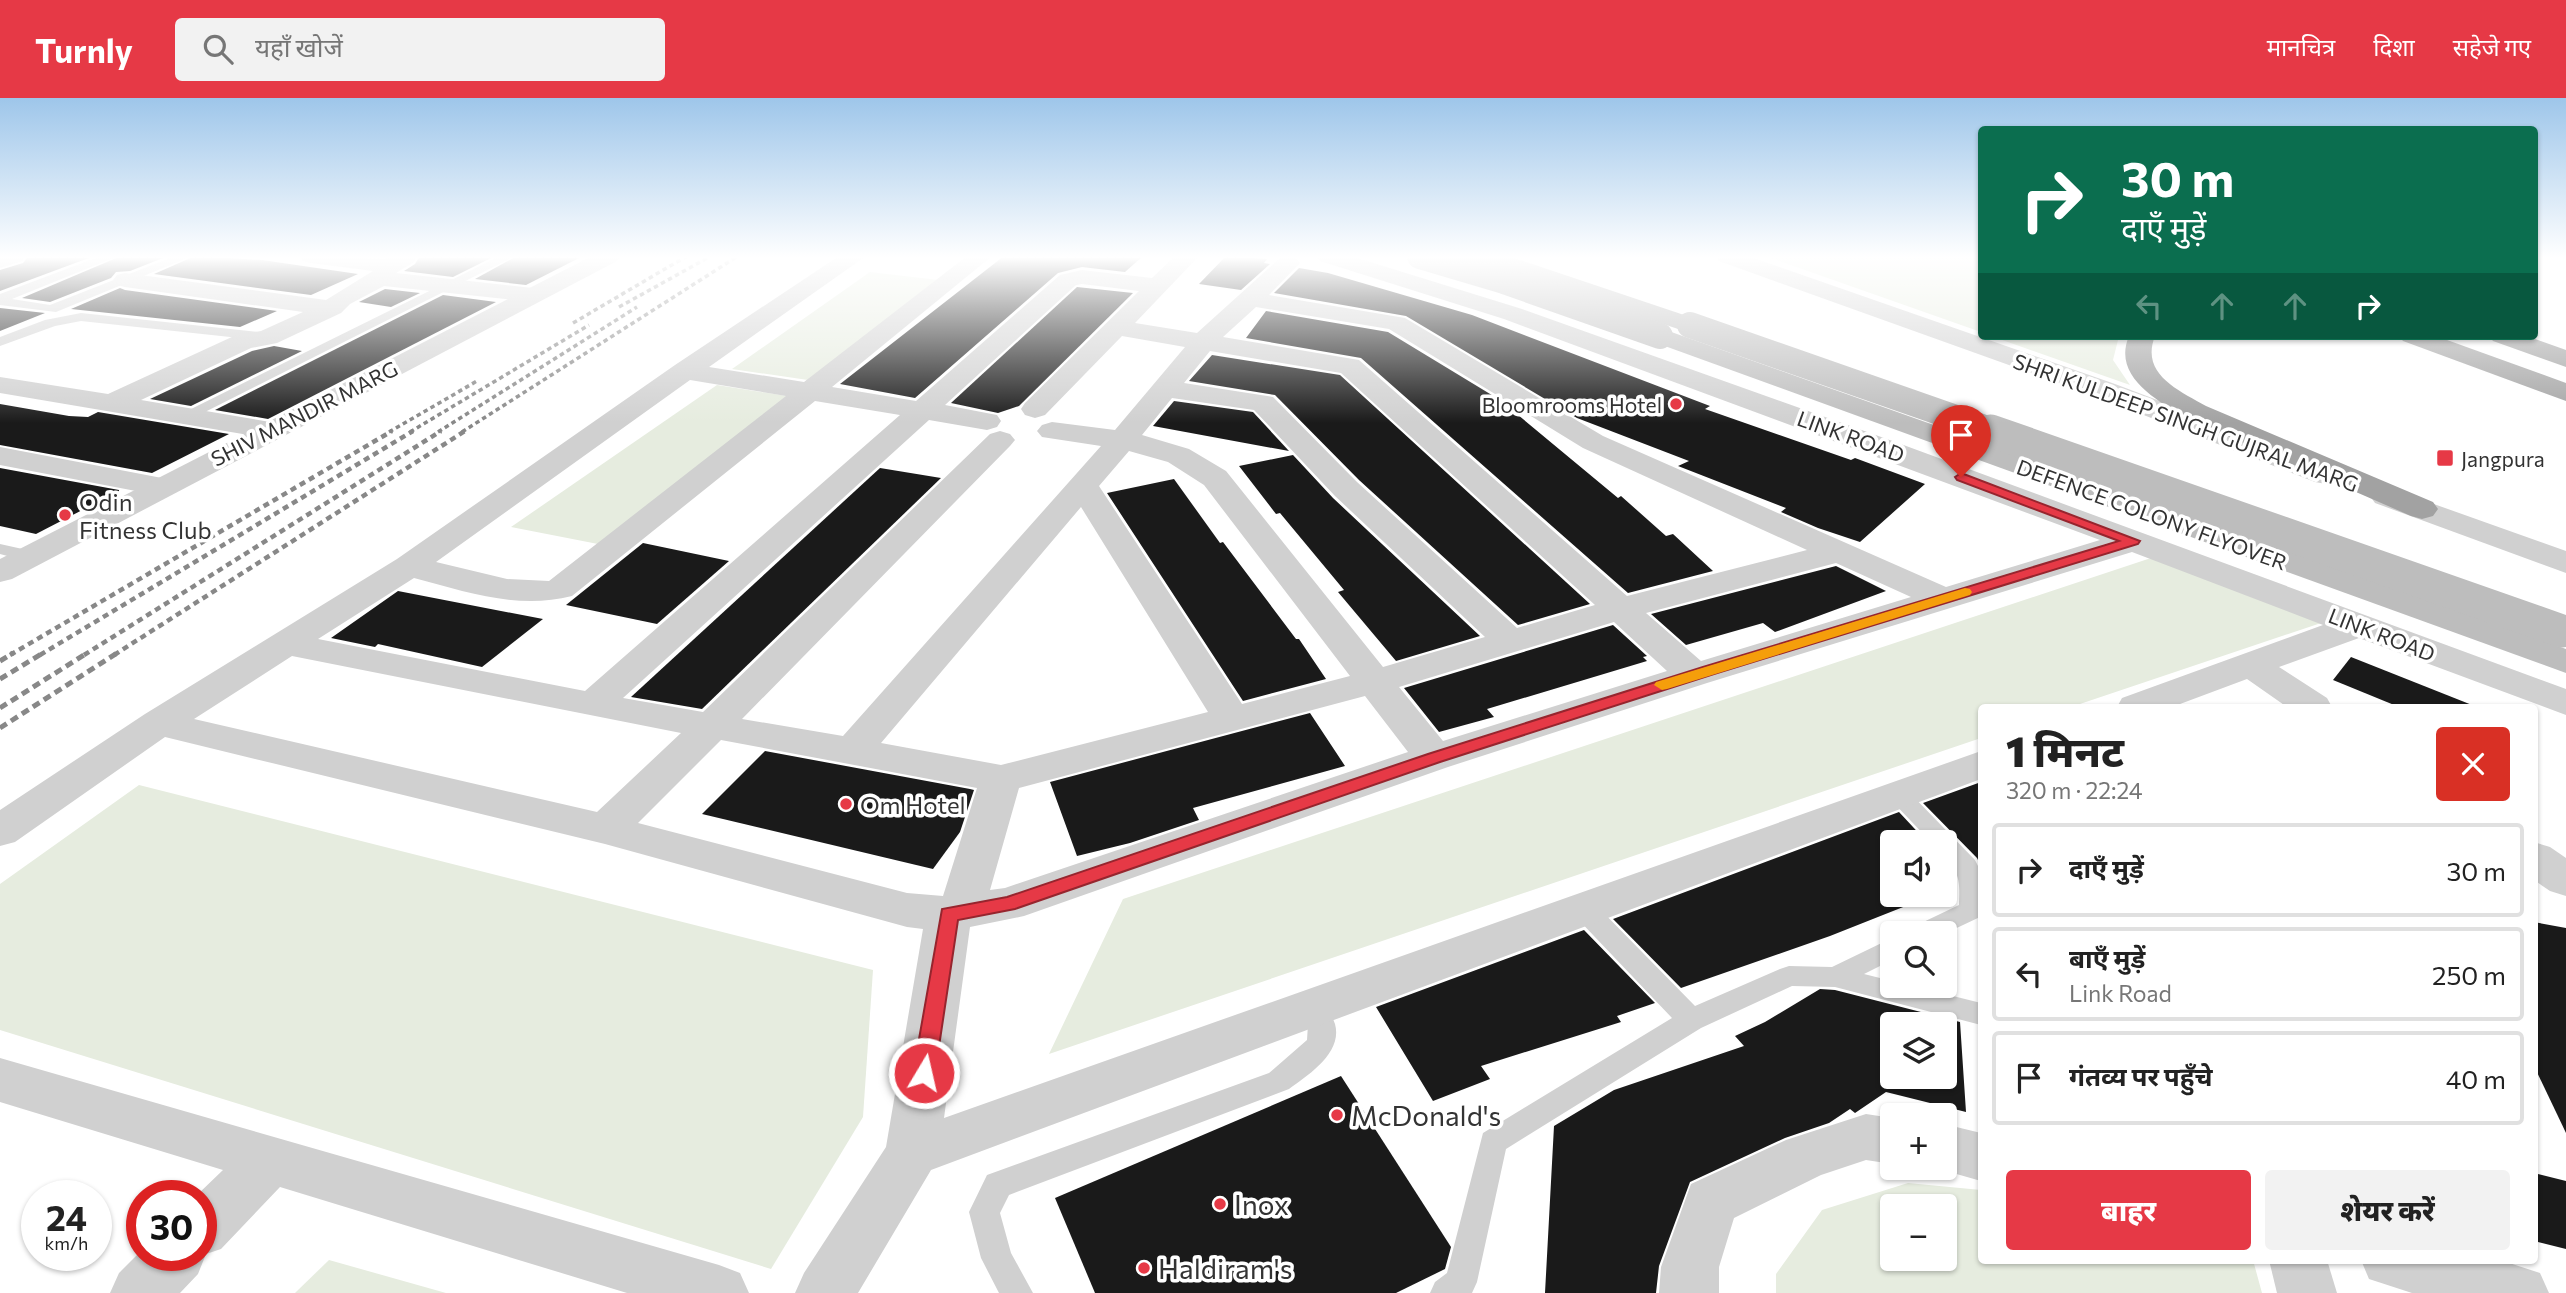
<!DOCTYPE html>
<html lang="hi">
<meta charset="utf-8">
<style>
body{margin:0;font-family:Commissioner,"Noto Sans Devanagari",sans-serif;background:#f2f2f2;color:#222;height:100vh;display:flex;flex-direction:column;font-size:26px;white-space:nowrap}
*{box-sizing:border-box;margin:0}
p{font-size:23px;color:#767676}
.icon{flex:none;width:38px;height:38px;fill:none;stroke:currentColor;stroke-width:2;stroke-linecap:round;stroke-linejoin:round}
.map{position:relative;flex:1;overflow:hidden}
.sheet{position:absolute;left:1978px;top:606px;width:560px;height:560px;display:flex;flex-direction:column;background:#fff;border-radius:7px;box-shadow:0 2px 5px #0004}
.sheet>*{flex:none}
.top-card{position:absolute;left:1978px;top:28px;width:560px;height:214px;border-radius:7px;box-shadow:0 2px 5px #0004;background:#0b6e4f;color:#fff;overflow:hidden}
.fabs{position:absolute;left:1880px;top:732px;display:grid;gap:14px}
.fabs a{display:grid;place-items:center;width:77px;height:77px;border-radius:7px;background:#fff;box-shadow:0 2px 5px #0004;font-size:35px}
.speed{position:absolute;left:21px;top:1082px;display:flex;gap:14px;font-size:35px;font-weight:700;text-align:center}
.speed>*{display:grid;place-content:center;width:91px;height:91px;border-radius:50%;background:#fff;box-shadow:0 2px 5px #0004;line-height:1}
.speed small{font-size:18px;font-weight:400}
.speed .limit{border:10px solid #d22;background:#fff;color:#111}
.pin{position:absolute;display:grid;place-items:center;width:60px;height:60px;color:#fff;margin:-72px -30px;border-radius:50% 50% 50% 0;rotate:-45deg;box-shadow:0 0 7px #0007}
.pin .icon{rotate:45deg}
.me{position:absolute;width:77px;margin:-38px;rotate:9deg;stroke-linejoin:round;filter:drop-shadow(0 0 5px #0008)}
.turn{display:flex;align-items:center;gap:24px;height:147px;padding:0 28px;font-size:32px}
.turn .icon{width:91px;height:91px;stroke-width:2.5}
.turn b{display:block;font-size:49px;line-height:60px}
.lanes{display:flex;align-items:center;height:66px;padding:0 28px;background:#0003;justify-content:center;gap:35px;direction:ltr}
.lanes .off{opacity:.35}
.round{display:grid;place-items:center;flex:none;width:74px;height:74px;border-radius:7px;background:#f2f2f2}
.overview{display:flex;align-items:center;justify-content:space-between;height:119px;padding:0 28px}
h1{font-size:42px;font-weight:800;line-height:52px}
.action{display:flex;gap:14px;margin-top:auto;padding:14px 28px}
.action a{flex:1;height:80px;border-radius:7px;background:#e63946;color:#fff;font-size:28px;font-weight:800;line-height:80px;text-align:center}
.action a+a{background:#f2f2f2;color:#222}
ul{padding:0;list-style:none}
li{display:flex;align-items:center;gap:21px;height:94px;margin:0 14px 10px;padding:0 14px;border:4px solid #e0e0e0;border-radius:7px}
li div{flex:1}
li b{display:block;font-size:26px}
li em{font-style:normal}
header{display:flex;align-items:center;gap:42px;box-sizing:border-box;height:98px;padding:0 35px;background:#e63946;color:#fff}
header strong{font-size:33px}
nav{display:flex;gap:38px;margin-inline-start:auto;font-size:24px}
.search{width:490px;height:63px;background:#f2f2f2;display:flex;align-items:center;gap:18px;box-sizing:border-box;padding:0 24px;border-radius:7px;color:#767676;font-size:26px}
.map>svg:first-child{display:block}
.green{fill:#e6ecdf;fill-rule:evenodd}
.building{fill:#1a1a1a;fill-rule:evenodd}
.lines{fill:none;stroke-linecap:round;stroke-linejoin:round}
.service{fill:#d0d0d0;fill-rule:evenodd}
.minor{fill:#d0d0d0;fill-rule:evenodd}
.tertiary{fill:#d0d0d0;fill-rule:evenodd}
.secondary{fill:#bdbdbd;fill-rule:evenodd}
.trunk{fill:#a2a2a2;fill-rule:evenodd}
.rail-far2{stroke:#888;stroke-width:3.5;stroke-dasharray:4.5 3.5;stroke-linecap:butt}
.rail-far1{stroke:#888;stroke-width:4.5;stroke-dasharray:6 4.5;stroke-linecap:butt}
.rail{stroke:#888;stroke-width:5;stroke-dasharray:8 5;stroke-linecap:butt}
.secondary-bridge-far1{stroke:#bdbdbd;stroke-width:26}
.secondary-bridge{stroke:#bdbdbd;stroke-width:33}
.route{fill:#e63946;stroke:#96252e;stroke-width:2}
.slow{fill:#f59e0b}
.poi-dot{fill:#e63946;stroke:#fff;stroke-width:2.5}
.labels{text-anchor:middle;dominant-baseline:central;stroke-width:7;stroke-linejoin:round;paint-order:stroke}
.far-poi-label{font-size:21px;fill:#333;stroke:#fff;text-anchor:end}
.far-street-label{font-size:21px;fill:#333;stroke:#fff}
.poi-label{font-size:24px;fill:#333;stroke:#fff;text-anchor:start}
.near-poi-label{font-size:28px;fill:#333;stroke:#fff;text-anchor:start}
</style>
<header>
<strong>Turnly</strong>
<div class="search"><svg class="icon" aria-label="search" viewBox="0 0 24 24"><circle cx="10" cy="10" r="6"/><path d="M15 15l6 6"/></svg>यहाँ खोजें</div>
<nav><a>मानचित्र</a><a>दिशा</a><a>सहेजे गए</a></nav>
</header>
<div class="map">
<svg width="2566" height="1195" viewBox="0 0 2566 1195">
<rect width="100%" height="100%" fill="#fff"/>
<g class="green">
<path d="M1765,158H1981V234Z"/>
<path d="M870,174L938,182L808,282L732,271Z"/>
<path d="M1991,238H2119L2113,262L2130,287Z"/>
<path d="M717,287L793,299L598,446L511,429Z"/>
<path d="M2157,458L2327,523L2071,609H1981V640L1049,956L1123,801Z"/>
<path d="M139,687L873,872L863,1019L771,1171L0,932V786Z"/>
<path d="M1908,1085L1981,1092V1162H2253L2262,1195H1776V1176L1822,1112ZM1892,1108H1944V1160H1892Z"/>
<path d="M329,1162L446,1195H295Z"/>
</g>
<g class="building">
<path d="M29,158H94L0,193V172L23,165Z"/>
<path d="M121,158H168L130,173L116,174L111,180L50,204L22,200Z"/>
<path d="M195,158L262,162L358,176L311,197L154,176Z"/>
<path d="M420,158H495L453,179L404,173L415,166Z"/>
<path d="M517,158H583L526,187L475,181Z"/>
<path d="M1004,158H1143L1125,174L1082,169L1058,175L915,300L840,286Z"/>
<path d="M1226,158L1267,161L1264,165L1270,166L1241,192L1199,186Z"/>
<path d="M1299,170L1328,175L1472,217L1710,308L1705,311L1851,362L1855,360L1925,386L1860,444L1818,430L1781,414L1786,410L1678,368L1689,363L1577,320L1406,218L1274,195Z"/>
<path d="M1077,189L1133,195L1019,308L998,315L951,305Z"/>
<path d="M120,190L125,192L277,213L240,229L71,211Z"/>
<path d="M385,191L420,195L391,209L359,204Z"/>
<path d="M443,197L496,204L268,321L215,312Z"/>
<path d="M0,210L45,215L0,233Z"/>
<path d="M1266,213L1388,234L1500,302L1618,400L1621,398L1666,438L1673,436L1713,473L1628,495L1361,260L1246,240Z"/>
<path d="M274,248L302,253L191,308L150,301L252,253Z"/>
<path d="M1212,257L1340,277L1590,506L1518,527L1359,382L1275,297L1189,283Z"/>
<path d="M1174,303L1253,314L1289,353L1153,328Z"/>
<path d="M0,306L69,318L88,319L98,314L229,336L152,375L0,347Z"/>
<path d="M1293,357L1333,400L1480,538L1396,563L1338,494L1344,492L1280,415L1276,416L1239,368Z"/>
<path d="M0,370L119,392V393L36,436L0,428Z"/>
<path d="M880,370L941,380L702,611L631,599Z"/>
<path d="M1174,381L1220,445L1223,444L1296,541H1299L1326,581L1243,603L1107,395Z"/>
<path d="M643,445L729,463L657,526L566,507Z"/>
<path d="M1836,468L1886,493L1775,534L1763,525L1686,547L1651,516Z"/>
<path d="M398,493L543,521L482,569L378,546L375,549L331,540Z"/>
<path d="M1613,527L1647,558L1643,559L1647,563L1487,611L1494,619L1439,634L1404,590Z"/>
<path d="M2351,559L2472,607V609H2399L2333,582Z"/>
<path d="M1310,615L1345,668L1193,710L1199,722L1130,745L1077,758L1050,684Z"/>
<path d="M765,653L970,691L974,692L960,734L933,771L702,716Z"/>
<path d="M1981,684V768L1977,760L1923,705Z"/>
<path d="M1899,714L1927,744H1892V796H1936L1830,838L1681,890L1613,821Z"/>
<path d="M2534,824L2566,830V1035L2534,968Z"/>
<path d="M1584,832L1655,905L1617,918L1621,924L1481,968L1490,981L1433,1003L1376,909Z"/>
<path d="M1820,891L1835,892L1960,924L1966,1014L1886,994L1855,1015L1850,1011L1829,1025L1785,1040L1690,1084L1659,1168L1656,1195H1545L1554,1028L1614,992L1744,948L1735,938L1765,924ZM1892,926H1944V978H1892Z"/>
<path d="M1341,978L1451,1149L1445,1171L1396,1195H1095L1055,1100Z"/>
<path d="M2534,1075L2566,1083V1151L2534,1143Z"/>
</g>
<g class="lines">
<g class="service">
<path d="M101,158H118L12,201L50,207L175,158H192L56,214L0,207V196Z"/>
<path d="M500,158H515L191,321L185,323L177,318Z"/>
<path d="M81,215L268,235L275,239L268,243L81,223L55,228L0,248V239L45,222Z"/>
<path d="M0,446L36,454L39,458L30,464L0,456Z"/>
<path d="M1897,687L1905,690L1975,762L1981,774L1980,819L1944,836L1911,835L1915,828L1959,807C1960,785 1960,774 1944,758V744H1931L1889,700L1886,695L1889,690Z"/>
<path d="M1583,801L1592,803L1695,908L1780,871L1789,868L1832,869L1892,840V862L1864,876L1892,883V887H1909L1981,905V927L1835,889L1792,888L1701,930L1506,1051L1477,1184L1472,1195H1430L1435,1184L1447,1175L1483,1035L1672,920L1574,817L1570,810L1574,803Z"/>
<path d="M1312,898L1322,901C1326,909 1332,917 1335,926C1343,955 1308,977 1289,991L1009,1097L1000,1115L1011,1155L1033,1195H999L981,1160L969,1114L987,1077L1269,975L1307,942L1308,926L1299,909L1302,901Z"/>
</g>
<g class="minor">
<path d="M0,158H26L22,163L0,170Z"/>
<path d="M300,158L386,161L391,158H417L414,164L396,175L533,190L542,192L545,197L542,202L533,204L384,188L350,206L341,215L277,245L251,250L141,302L282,326L287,332L282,338L272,341L0,295V279L108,296L234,238L261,233L303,214L125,189L117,187L113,182L117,177L125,175L326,202L373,173L311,165L303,163Z"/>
<path d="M839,158H866L709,269L804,284L967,158H992L832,289L916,303L1060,177L1082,172L1152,180L1175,158H1199L1135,225L1197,235L1280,160H1296L1300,165L1269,197L1405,220L1603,338L1946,489L2100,442L1504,221L1320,163L1316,158H1351L1522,211L1898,345L2566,591V617L2359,540L2279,569L2327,600L2332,609H2287L2247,581L2172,609H2117L2122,600L2323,527L2132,454L1707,585L1448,669L1024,818L970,829L944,1020L1981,653V681L931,1072L858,1195H795L804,1175L886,1049L923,831L907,829L605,746L165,639L15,744L0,748V712L145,616L397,461L675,267ZM1082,186L1139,193L1025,305L1021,311L1025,317L1035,320L1045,317L1122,238L1185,249L1115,332L1052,324L1042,327L1037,333L1042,339L1101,348L843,638L742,621L1010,348L1015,342L1010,336L1000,333L990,336L703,614L623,600L929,322L987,332L997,329L1001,323L997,317L945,307L1076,187ZM1256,209L1389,231L1583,350L1807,452L1627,498L1359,262L1223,239ZM1210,253L1341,275L1595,507L1517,530L1357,384L1273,299L1184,285ZM690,282L786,298L549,483L507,481L436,464ZM1172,300L1254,312L1335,398L1485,539L1383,569L1226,373L1189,351L1142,337ZM815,303L900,317L585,593L318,541L414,480C467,494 518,512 572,498ZM1129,353L1168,364L1204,387L1350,578L1242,606L1099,388ZM1081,409L1208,614L1001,667L881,645ZM1836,465L1911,499L1701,563L1646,515ZM1614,524L1667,573L1443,643L1399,589ZM292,558L681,635L597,714L194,621ZM1365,598L1408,654L1005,790L990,792L1019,690ZM721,642L977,690L943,798L907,795L638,725Z"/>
<path d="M0,349L162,380L173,382L178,389L173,396L162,398L0,367Z"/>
<path d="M2534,744L2550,749L2566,760V798L2550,793L2534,782Z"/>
<path d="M0,960L719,1167L740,1175L749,1195H627L280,1089L221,1151L206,1156L198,1176L180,1195H110L119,1175L142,1152V1157H201V1097H197L223,1072L0,1004Z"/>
<path d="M1866,1016L1892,1020V1066L1866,1062L1821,1077L1734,1120L1719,1169V1195H1659L1661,1169L1691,1086L1786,1042Z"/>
<path d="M1944,1026L1981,1035V1083L1932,1069H1944Z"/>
<path d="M2269,1162H2327L2337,1195H2277Z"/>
<path d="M2361,1162H2500L2540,1175L2549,1195H2412L2369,1181Z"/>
</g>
<g class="tertiary">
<path d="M592,158H621L617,163L12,481L0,484V461Z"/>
<path d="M1716,158H1748L2115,286L2337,370L2341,377L2337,384L2326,386L2315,384L2095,298L1719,163Z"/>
<path d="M2386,389L2566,453V475L2375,405L2370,398L2375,391Z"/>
</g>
<g class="secondary">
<path d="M1474,158H1508L1699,222L1703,227L1699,232L1690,235L1681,232L1478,163Z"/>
<path d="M1660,230L2566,551V575L1651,243L1647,238L1651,233Z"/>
</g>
<g class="trunk">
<path d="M2129,238H2155C2140,276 2178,292 2206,308L2433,404L2438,411L2433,418L2422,421L2411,418L2186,320C2156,302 2112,278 2129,238Z"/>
<path d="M2399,238H2436L2566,285V303L2403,243Z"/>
<path d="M2489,238H2527L2566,252V269L2493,243Z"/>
</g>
<g class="rail-far2">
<path d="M619,209L711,158"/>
<path d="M573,225L687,158"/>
<path d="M389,334L477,283"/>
<path d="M410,334L589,227"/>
<path d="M438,334L637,209"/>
<path d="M462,334L738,158"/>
</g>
<g class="rail-far1">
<path d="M10,557L392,333"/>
<path d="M40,557L413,333"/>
<path d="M84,557L441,333"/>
<path d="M114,557L465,333"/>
</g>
<g class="rail">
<path d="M0,563L13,555"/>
<path d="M0,581L43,555"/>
<path d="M0,610L87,555"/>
<path d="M0,630L117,555"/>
</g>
<g class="secondary-bridge-far1">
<path d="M1420,158L1501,182L1660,238"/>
<path d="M1690,227L1996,334"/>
</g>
<path class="secondary-bridge" d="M1991,333L2562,533"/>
</g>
<linearGradient id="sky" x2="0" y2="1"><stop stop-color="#9ec6ea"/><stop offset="0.49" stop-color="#fff"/><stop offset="1" stop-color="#fff" stop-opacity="0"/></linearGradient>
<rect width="2566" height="325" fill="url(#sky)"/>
<path class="route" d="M1961,375L2140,443L2138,446L1714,576L1440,664L1015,811L958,822L935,975L932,982L924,984L917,982L913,975L942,811L1007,799L1428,656L1703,569L2119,443L1957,382L1955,379Z"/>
<path class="slow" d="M1965,490L1970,491L1972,494L1970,497L1667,591L1662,592L1654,587L1656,584Z"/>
<g class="poi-dot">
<circle cx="1676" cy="306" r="7"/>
<rect x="2436" y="351" width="18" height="18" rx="3.5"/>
<circle cx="65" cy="417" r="7"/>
<circle cx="846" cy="706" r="7"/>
<circle cx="1337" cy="1017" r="7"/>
<circle cx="1220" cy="1106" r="7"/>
<circle cx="1144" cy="1170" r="7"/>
</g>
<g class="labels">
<g class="far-poi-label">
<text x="1662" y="306">Bloomrooms Hotel</text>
<text x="2461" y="360" text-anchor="start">Jangpura</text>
</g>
<g class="far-street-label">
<text transform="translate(304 315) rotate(-27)">SHIV MANDIR MARG</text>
<text transform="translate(2186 324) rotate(20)">SHRI KULDEEP SINGH GUJRAL MARG</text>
<text transform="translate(1851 338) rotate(20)">LINK ROAD</text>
<text transform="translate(2152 416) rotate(20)">DEFENCE COLONY FLYOVER</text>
<text transform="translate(2382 536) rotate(21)">LINK ROAD</text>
</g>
<g class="poi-label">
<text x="79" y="403">Odin<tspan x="79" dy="28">Fitness Club</tspan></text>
<text x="860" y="706">Om Hotel</text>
</g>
<g class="near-poi-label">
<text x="1351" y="1017">McDonald's</text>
<text x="1234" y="1106">Inox</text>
<text x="1158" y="1170">Haldiram's</text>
</g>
</g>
</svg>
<div class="fabs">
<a><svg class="icon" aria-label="sound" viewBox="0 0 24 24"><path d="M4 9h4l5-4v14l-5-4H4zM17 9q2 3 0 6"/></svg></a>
<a><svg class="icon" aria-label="search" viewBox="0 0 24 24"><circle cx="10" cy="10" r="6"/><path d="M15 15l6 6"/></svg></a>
<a><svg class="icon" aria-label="layers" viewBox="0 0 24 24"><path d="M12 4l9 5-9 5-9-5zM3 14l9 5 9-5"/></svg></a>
<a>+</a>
<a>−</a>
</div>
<div class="speed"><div>24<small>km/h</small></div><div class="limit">30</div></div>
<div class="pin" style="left:1961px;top:379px;background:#d93025"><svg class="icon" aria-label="arrive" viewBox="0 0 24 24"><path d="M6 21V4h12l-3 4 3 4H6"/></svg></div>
<svg class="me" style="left:924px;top:975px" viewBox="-20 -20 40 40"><circle r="17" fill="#e63946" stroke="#fff" stroke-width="3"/><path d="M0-11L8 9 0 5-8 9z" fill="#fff"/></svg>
<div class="top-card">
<div class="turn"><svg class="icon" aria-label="right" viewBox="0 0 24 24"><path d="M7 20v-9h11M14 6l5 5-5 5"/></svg><div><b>30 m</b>दाएँ मुड़ें</div></div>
<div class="lanes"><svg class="icon off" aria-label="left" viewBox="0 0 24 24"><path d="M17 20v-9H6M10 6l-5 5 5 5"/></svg><svg class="icon off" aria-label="ahead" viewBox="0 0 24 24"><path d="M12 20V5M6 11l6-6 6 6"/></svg><svg class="icon off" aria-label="ahead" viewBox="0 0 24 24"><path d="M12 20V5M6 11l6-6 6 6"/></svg><svg class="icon" aria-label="right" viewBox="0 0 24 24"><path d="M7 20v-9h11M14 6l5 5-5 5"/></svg></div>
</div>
<section class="sheet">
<div class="overview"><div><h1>1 मिनट</h1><p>320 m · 22:24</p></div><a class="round" style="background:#d93025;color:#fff"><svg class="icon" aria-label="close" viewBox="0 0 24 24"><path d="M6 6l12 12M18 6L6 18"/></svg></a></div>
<ul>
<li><svg class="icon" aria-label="right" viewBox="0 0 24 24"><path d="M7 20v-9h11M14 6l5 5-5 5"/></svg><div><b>दाएँ मुड़ें</b></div><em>30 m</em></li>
<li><svg class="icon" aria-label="left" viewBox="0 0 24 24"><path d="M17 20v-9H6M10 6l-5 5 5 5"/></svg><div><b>बाएँ मुड़ें</b><p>Link Road</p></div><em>250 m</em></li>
<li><svg class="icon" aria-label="arrive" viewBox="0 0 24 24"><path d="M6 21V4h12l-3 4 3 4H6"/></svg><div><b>गंतव्य पर पहुँचे</b></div><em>40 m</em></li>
</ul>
<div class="action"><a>बाहर</a><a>शेयर करें</a></div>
</section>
</div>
